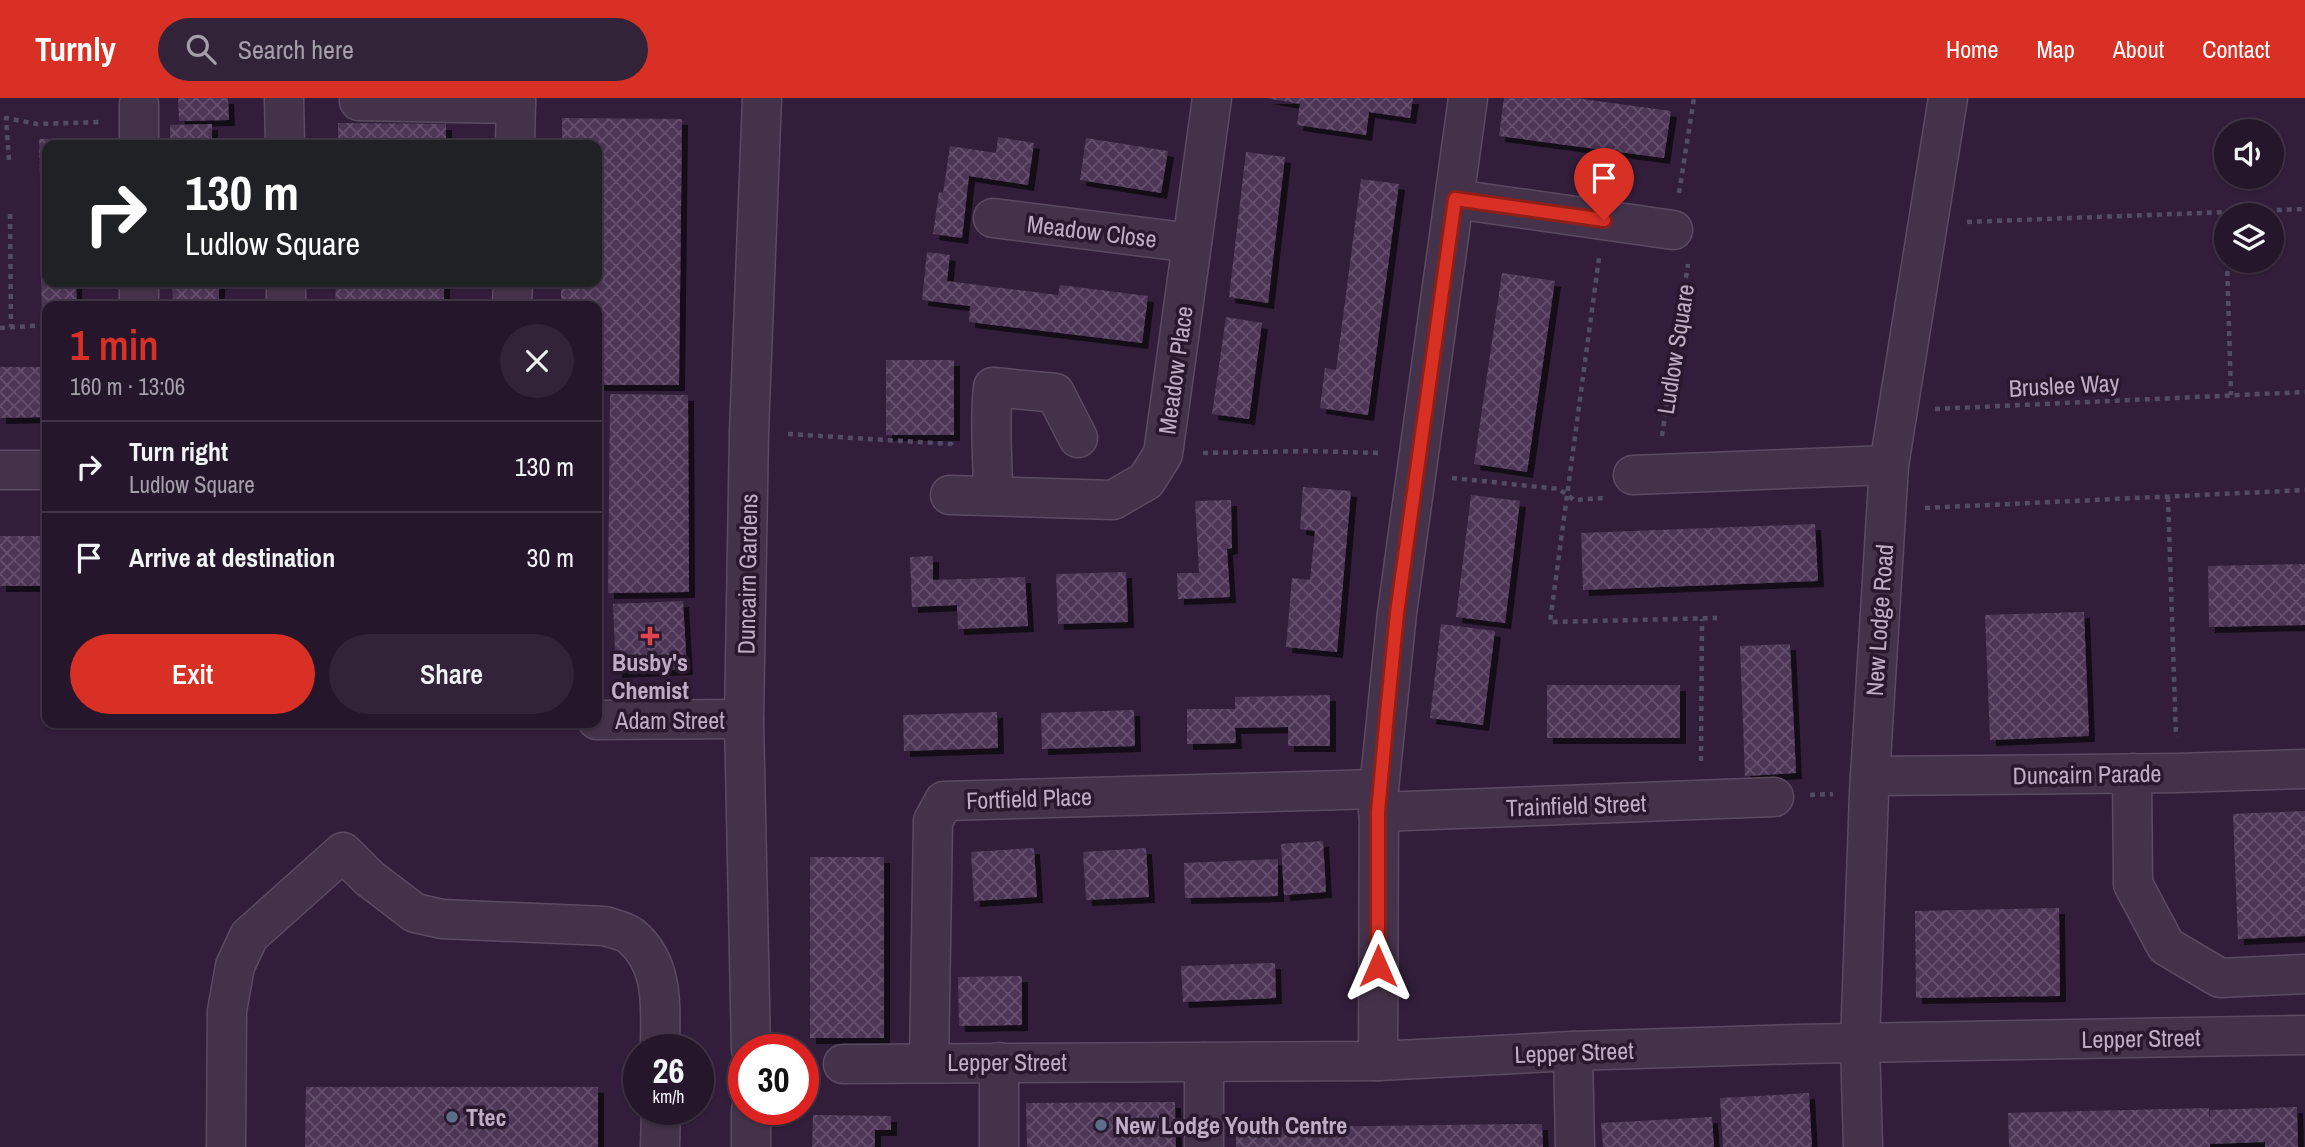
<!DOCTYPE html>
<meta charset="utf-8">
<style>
body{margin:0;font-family:"Archivo Narrow",sans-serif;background:#322338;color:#f1f3f6;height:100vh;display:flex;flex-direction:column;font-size:26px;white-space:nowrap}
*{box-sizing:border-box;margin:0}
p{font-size:23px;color:#a49fa9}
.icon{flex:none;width:38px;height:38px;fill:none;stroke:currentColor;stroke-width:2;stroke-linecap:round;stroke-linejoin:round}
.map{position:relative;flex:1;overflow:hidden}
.details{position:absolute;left:42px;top:203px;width:560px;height:427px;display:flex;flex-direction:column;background:#26162c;border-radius:14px;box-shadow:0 2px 5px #0004,0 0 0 2px #423548}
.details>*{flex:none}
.hud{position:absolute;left:42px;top:42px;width:560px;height:147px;border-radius:14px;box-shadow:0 2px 5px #0004,0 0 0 2px #423548;background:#202124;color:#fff;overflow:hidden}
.tools{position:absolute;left:2214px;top:21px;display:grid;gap:14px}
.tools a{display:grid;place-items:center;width:70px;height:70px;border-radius:50%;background:#26162c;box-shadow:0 2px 5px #0004,0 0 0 2px #423548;font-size:35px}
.speed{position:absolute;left:623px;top:936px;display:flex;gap:14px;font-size:35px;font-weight:700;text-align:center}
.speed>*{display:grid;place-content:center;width:91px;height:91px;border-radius:50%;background:#26162c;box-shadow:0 2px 5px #0004,0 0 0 2px #423548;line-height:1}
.speed small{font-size:18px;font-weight:400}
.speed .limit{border:10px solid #d22;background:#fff;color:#111}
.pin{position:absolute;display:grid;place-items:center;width:60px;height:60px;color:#fff;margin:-72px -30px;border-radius:50% 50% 50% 0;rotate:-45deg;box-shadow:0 0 7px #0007}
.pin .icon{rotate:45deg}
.me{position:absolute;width:77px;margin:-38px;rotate:0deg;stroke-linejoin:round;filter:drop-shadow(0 0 5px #0008)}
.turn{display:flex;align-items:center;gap:24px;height:147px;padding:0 28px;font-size:32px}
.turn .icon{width:91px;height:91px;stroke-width:2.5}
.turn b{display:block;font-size:49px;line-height:60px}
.round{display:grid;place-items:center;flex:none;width:74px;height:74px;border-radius:37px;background:#322338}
.overview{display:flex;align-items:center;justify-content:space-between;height:119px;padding:0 28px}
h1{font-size:42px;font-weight:600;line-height:52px;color:#d93025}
.button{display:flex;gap:14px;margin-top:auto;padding:14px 28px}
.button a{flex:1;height:80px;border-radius:42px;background:#d93025;color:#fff;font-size:28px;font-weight:600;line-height:80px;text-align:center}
.button a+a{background:#322338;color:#f1f3f6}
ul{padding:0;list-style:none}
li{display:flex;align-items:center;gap:21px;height:91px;padding:0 28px;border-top:2px solid #423548}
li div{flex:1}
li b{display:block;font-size:26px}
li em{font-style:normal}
header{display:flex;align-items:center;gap:42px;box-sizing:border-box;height:98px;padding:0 35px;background:#d93025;color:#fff}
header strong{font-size:33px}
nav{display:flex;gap:38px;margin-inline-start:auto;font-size:24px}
.search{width:490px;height:63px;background:#322338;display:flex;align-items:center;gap:18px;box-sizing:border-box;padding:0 24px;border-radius:38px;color:#a49fa9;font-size:26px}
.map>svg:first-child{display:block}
.building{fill:url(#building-cross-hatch);filter:url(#shadow)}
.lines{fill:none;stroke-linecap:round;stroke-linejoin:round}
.minor-casing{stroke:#5c4a62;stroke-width:41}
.path{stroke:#544b66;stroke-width:4.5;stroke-dasharray:5 5;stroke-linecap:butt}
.minor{stroke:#44324a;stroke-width:38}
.route-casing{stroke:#8d1f18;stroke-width:18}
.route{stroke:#d93025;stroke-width:12}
.health-dot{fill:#e0444e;stroke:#29182e;stroke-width:2.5}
.service-dot{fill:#5c6f8a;stroke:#29182e;stroke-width:2.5}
.labels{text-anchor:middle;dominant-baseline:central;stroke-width:7;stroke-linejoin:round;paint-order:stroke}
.street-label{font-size:24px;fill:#c1acc7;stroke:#29182e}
.poi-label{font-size:24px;font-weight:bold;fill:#c1acc7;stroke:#29182e;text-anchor:start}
</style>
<header>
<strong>Turnly</strong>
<div class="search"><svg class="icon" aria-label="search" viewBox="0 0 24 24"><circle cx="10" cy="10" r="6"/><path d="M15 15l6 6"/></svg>Search here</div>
<nav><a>Home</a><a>Map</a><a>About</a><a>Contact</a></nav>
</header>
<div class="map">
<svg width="2305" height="1049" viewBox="0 0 2305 1049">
<defs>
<pattern id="building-cross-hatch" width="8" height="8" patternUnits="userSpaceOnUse" patternTransform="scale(1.75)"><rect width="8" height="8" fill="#4d3556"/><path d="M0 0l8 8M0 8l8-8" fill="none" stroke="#65506d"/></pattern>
<filter id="shadow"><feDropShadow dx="6" dy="6" stdDeviation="0" flood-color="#0009"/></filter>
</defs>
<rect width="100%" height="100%" fill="#321e3a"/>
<g class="building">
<path d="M178,0H228L229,22L179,23Z"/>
<path d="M1266,0H1413L1410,20L1369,14L1366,37L1297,27L1300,6Z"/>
<path d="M1504,0H1575L1671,13L1664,60L1499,38Z"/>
<path d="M562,20L682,21L679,287H597V208H561V184H597V47H562Z"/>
<path d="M338,25L446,26V47H338Z"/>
<path d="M212,26V47H170V27Z"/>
<path d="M998,39L1034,45L1028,87L969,78L962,140L933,136L939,94L943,95L950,48L996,55Z"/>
<path d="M79,40V47H47V126H41L39,41Z"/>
<path d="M1086,40L1168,53L1161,95L1080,82Z"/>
<path d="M1246,54L1285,59L1268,205L1229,199Z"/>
<path d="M1361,81L1399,86L1368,317L1320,310L1325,270L1336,272Z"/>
<path d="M927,154L950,157L947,183L1058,197L1060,187L1148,198L1142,245L969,224L970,208L922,202Z"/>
<path d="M41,174H47V184H76L77,208H47V220H42Z"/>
<path d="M1502,175L1555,183L1527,374L1474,366Z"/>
<path d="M172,184H219V208H173Z"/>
<path d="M336,184H444V208H335Z"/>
<path d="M1226,219L1262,225L1249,321L1212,316Z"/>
<rect x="886" y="262" width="68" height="75"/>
<path d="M0,269H47V319L0,320Z"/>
<path d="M610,296L688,297L689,494L608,495Z"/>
<path d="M1303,389L1351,393L1337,554L1286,549L1292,480L1310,482L1315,433L1300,431Z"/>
<path d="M1471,397L1520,403L1505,525L1456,519Z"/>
<path d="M1231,402L1232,450L1227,451L1230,499L1178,501L1177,475H1199L1195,403Z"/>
<path d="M1815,426L1818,483L1583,492L1581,435Z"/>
<rect x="0" y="438" width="47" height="50"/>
<path d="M933,458V482L1025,479L1028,528L958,531L957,507L912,509L910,459Z"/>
<path d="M2305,466V527L2209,529L2208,468Z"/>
<path d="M1126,474L1128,524L1058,526L1056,476Z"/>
<path d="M683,503L687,571L616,574L613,506Z"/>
<path d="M2084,514L2089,638L1990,642L1985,517Z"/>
<path d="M1441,526L1495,533L1483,627L1430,620Z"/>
<path d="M1790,546L1796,675L1745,678L1740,548Z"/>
<rect x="1547" y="587" width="133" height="53"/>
<path d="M1330,597V648H1288V629L1235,630L1236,645L1187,646V611H1235V599Z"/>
<path d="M1134,612L1135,648L1042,651L1041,615Z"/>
<path d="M997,614L998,650L904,653L903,617Z"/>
<path d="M2305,713V838L2238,841L2233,716Z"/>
<path d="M1323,743L1326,794L1284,797L1281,746Z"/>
<path d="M1034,750L1037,799L974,803L971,754Z"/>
<path d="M1146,750L1149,799L1086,802L1083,754Z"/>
<rect x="810" y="759" width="74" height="181"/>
<path d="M1278,761V798L1185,800L1184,765Z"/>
<path d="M2059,810L2060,898L1916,900L1915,813Z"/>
<path d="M1275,865L1276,900L1183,904L1181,868Z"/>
<path d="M1022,878V927L959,928L958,879Z"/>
<path d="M306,989H598V1049H305Z"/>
<path d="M1809,995L1812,1049H1723L1720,1000Z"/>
<path d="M1175,1004L1176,1049H1027L1026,1005Z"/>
<path d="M2297,1009L2298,1049H2265V1044L2210,1046V1049H2009L2008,1015L2209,1010L2210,1028V1012Z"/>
<path d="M813,1017L891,1018V1032H875V1049H812Z"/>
<path d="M1712,1019L1714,1049H1603L1601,1025Z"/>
<path d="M1513,1026H1542L1543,1049H1236V1030Z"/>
</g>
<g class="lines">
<defs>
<g id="minor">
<path d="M284,0L285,47"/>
<path d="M359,3L516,6"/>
<path d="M139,6V47"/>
<path d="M515,47L516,0"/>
<path d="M1455,101L1673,132"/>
<path d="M993,120L1192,145"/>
<path d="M139,184V208"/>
<path d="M286,184V208"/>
<path d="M512,208L513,184"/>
<path d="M0,372H47"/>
<path d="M1633,377L1889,367"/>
<path d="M950,397L1113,402L1146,383L1163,356L1212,0"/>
<path d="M993,397C993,361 989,325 993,289L1055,295L1078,340"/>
<path d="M597,622L744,621"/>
<path d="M2132,675L2133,786L2166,848L2220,880L2305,876"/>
<path d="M1870,678L2177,675L2305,671"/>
<path d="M1378,714L1774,699"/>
<path d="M751,952L744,621L749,334L762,0"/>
<path d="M1573,953L1575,1049"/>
<path d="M1378,963L1379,691L1397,515L1468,0"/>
<path d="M929,964L933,723L944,703L1379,691"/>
<path d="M999,964V1049"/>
<path d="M1204,964V1049"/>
<path d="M843,966L1378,963L1573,953L1798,946L2305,937"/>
<path d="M226,1049L227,913L235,868L249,838L343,754L369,780L415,815L442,821L605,828C613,831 625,833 631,838C666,867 660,912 660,952"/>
<path d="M660,1049L661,1012"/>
<path d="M751,1049V1012"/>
<path d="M1863,1049L1860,945L1869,695L1889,367L1948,0"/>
</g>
</defs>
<use href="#minor" class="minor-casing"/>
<g class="path">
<path d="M9,62L6,20L37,26L102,24"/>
<path d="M1679,95L1694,0"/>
<path d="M10,116L11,229"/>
<path d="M1967,124L2305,111"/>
<path d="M1599,160L1550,524L1717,520"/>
<path d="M2227,163L2231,297"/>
<path d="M0,230L47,227"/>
<path d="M1935,311L2305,294"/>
<path d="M788,336L951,346L953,349"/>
<path d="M1662,338L1688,166"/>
<path d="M1203,355L1306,353L1380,355"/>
<path d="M1452,380L1559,391L1574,402L1604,400"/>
<path d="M2168,399L2176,639"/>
<path d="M1925,410L2305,392"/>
<path d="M1701,663L1702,521"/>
<path d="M1810,697L1833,696"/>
</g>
<use href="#minor" class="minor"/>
</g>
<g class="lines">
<defs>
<path id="route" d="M1378,868V714L1387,616L1397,515L1455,101L1604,122"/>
</defs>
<use href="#route" class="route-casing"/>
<use href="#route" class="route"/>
</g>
<path class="health-dot" d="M646.5 527.5h7v7h7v7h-7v7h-7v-7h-7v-7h7z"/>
<g class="service-dot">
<circle cx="452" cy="1019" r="7"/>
<circle cx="1101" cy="1027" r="7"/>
</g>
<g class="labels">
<g class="street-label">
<text transform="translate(1092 133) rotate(7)">Meadow Close</text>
<text transform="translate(1675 251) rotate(-81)">Ludlow Square</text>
<text transform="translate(1175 272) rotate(-82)">Meadow Place</text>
<text transform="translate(2064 287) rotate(-3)">Bruslee Way</text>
<text transform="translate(747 476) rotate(-89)">Duncairn Gardens</text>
<text transform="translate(1879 522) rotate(-86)">New Lodge Road</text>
<text x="670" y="622">Adam Street</text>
<text transform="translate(2087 676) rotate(-1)">Duncairn Parade</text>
<text transform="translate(1029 700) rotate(-2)">Fortfield Place</text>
<text transform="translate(1576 707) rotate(-2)">Trainfield Street</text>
<text transform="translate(2141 940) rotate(-1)">Lepper Street</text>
<text transform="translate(1574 954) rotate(-2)">Lepper Street</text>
<text x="1007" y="964">Lepper Street</text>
</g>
<g class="poi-label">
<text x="650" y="564" text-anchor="middle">Busby's<tspan x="650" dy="28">Chemist</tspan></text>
<text x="466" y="1019">Ttec</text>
<text x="1115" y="1027">New Lodge Youth Centre</text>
</g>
</g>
</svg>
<div class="tools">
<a><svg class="icon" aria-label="sound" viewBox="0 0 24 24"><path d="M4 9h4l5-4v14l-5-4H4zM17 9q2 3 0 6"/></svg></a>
<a><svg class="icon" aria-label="layers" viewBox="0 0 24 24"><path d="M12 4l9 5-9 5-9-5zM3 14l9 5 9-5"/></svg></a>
</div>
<div class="speed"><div>26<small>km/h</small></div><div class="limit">30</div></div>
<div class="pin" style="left:1604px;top:122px;background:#d93025"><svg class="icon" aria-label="arrive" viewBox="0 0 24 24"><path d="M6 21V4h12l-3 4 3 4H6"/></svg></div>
<svg class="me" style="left:1378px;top:868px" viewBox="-20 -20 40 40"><path d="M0-17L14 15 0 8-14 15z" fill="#d93025" stroke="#fff" stroke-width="4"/></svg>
<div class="hud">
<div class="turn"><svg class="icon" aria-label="right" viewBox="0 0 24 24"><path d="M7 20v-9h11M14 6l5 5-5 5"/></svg><div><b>130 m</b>Ludlow Square</div></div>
</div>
<section class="details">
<div class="overview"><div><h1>1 min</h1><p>160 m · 13:06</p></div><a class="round"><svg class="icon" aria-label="close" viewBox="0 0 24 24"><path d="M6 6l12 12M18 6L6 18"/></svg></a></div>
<ul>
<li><svg class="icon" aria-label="right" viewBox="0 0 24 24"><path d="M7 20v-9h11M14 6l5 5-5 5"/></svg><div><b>Turn right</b><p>Ludlow Square</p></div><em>130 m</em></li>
<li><svg class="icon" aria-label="arrive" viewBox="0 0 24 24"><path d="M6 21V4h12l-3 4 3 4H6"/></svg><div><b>Arrive at destination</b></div><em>30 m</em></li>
</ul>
<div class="button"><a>Exit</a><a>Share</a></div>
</section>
</div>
